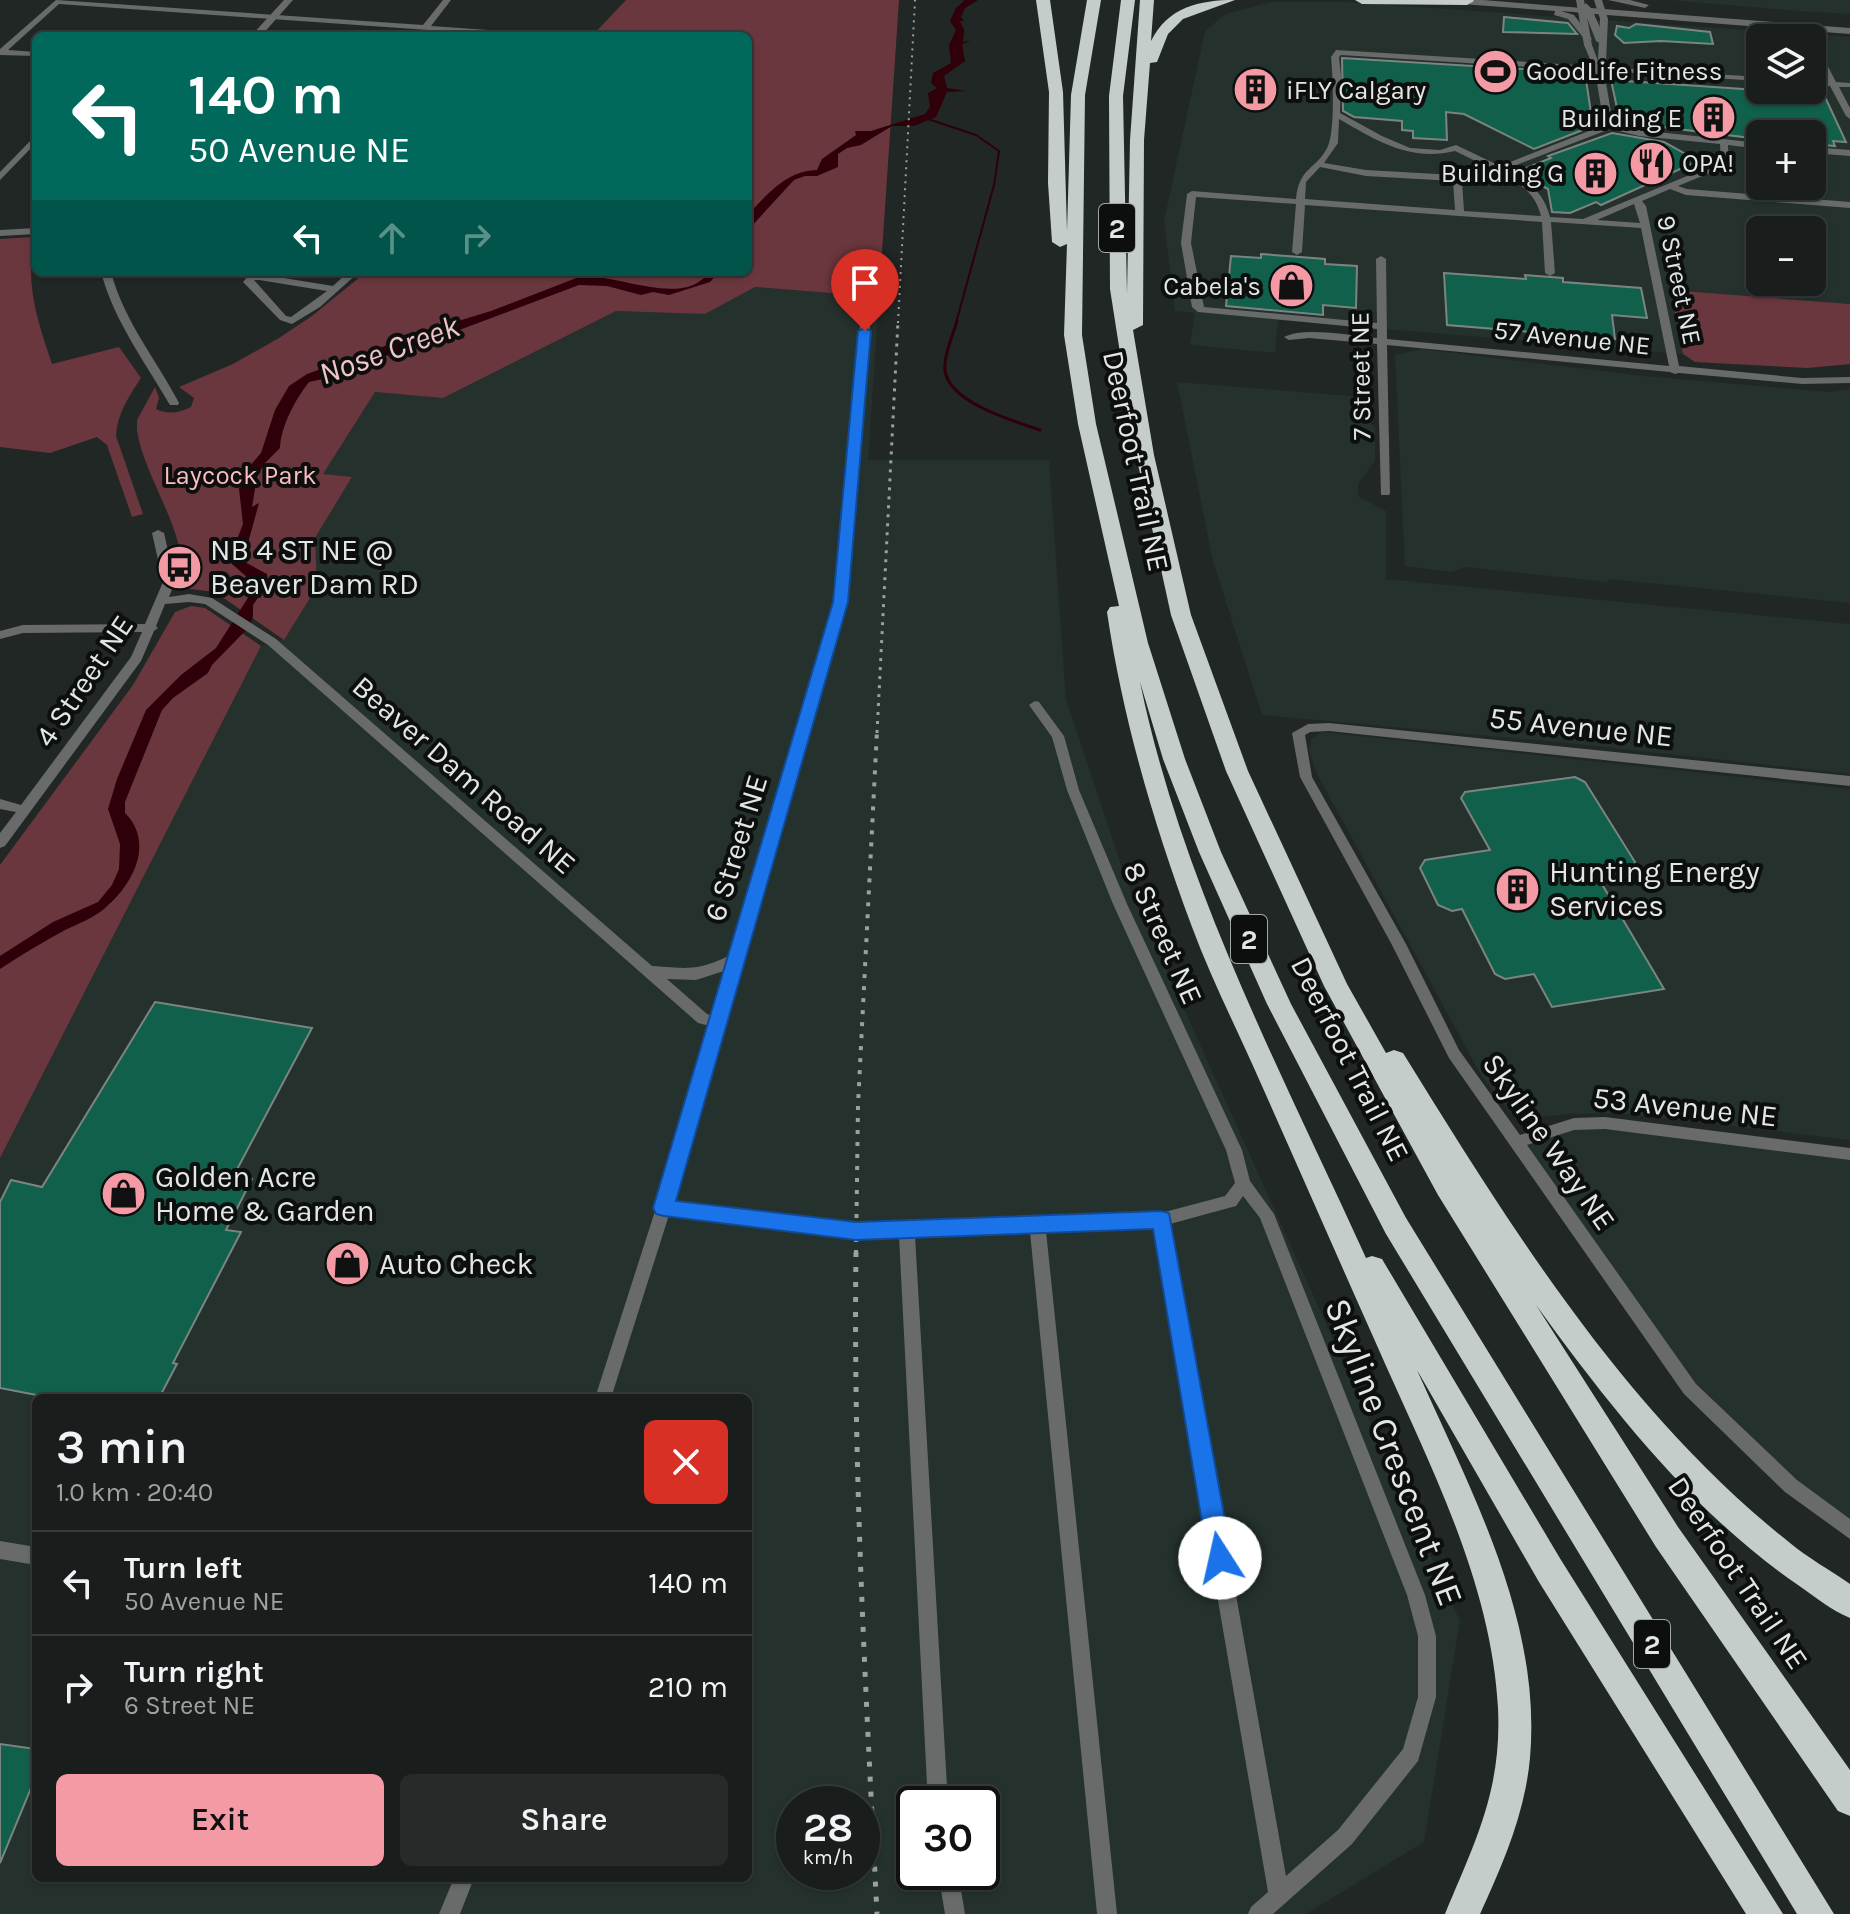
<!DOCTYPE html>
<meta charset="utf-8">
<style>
body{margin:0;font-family:Karla,sans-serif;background:#262a29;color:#f1f3f6;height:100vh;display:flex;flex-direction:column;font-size:30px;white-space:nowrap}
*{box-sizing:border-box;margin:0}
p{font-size:26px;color:#9fa2a3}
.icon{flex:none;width:44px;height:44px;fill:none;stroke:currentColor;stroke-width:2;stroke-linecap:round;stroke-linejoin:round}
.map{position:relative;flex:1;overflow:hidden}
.drawer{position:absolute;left:32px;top:1394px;width:720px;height:488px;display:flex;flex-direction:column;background:#191d1c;border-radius:12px;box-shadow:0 2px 6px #0004,0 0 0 2px #373b3b}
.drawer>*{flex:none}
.hud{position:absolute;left:32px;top:32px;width:720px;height:244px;border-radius:12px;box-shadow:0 2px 6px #0004,0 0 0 2px #373b3b;background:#00695c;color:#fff;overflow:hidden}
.controls{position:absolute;left:1746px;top:24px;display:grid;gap:16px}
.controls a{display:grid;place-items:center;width:80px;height:80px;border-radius:12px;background:#191d1c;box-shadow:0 2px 6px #0004,0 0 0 2px #373b3b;font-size:40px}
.speed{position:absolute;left:776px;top:1786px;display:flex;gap:16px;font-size:40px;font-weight:700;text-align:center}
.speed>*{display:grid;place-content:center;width:104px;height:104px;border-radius:50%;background:#191d1c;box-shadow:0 2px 6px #0004,0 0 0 2px #373b3b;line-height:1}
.speed small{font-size:20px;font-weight:400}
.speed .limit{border:4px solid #111;border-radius:12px;background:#fff;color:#111}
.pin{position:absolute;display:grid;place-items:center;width:68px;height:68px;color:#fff;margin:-82px -34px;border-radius:50% 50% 50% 0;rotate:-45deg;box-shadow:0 0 8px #0007}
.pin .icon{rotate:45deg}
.me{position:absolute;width:88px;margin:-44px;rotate:350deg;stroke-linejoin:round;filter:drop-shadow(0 0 6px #0008)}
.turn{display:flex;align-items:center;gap:28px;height:168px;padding:0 24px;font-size:36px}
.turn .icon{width:104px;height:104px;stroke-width:2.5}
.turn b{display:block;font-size:56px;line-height:68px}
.lanes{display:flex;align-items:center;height:76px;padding:0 24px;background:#0003;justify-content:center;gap:40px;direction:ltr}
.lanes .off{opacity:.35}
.round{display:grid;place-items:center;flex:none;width:84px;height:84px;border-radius:12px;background:#262a29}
.overview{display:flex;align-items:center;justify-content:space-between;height:136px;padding:0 24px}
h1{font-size:48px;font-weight:600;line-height:60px}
.cta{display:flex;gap:16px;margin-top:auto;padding:16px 24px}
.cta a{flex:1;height:92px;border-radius:12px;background:#f49aa4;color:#111;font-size:32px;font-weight:600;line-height:92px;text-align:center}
.cta a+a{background:#262a29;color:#f1f3f6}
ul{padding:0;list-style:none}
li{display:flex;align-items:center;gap:24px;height:104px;padding:0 24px;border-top:2px solid #373b3b}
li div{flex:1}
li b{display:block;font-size:30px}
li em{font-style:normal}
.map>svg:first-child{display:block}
.built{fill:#24312c;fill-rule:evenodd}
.green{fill:#6b373e}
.water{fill:#2f000a}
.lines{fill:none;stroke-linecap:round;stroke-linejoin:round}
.stream-far1{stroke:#2f000a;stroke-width:2}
.stream{stroke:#2f000a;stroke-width:3}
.building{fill:#10604c;stroke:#7c8481;stroke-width:2}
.minor{fill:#686b6a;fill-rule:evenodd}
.tertiary{fill:#686b6a;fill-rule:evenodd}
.motorway{fill:#c5cdca;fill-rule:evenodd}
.rail-far3{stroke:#9ca09e;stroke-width:2;stroke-dasharray:2 5;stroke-linecap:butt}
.rail-far2{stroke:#9ca09e;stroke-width:3;stroke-dasharray:3 6;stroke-linecap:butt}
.rail-far1{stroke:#9ca09e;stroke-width:4;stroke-dasharray:4 8;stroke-linecap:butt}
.rail{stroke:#9ca09e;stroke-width:5;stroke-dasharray:5 10;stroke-linecap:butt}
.route{fill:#1a73e8;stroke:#114b97;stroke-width:2}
.labels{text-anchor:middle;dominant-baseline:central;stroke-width:8;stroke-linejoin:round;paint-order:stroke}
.far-poi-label{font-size:26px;fill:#e2e6e4;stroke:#0c0f0e;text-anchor:start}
.far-street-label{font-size:26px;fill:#e2e6e4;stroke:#0c0f0e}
.far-park-label{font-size:26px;fill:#febbc1;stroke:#0c0f0e}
.shield{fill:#0c0f0e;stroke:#a2a6a4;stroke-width:2}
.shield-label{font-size:28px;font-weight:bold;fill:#e2e6e4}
.street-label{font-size:30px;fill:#e2e6e4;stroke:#0c0f0e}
.poi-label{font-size:30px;fill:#e2e6e4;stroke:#0c0f0e;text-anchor:start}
.water-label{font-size:32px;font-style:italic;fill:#f1c4c7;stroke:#0c0f0e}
.near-street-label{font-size:36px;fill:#e2e6e4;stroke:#0c0f0e}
</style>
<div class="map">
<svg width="1850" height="1914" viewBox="0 0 1850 1914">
<rect width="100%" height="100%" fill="#212725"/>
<g class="built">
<path d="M1670,0H1850V14L1799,11Z"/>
<path d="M1271,2H1345L1850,37V304L1670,290L1683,354L1278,320L1275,353L1190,345L1195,313L1175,311L1164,221L1205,31L1225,14ZM1760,38H1812V90H1760ZM1760,134H1812V186H1760ZM1760,230H1812V282H1760Z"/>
<path d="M754,287L879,297L868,460H1049L1066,699L1126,880L1460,1621L1424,1842L1306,1914H0V1158L261,646L284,639L317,588L315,538L352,478L323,474L375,392L443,398L616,311L705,314ZM36,1398H748V1878H36ZM794,1804H862V1872H794ZM914,1804H982V1872H914Z"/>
<path d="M1421,349L1644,376L1830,392L1850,389V603L1609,579L1608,582L1465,567L1451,572L1405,566L1395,355Z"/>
<path d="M1177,382L1362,397L1366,420L1375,427V460L1358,484V496L1386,511V579L1850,624V774L1568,743L1262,715L1213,561Z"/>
<path d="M1322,732L1850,789V1140L1619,1113L1568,1114L1516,1120L1481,1075L1317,774L1309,751L1311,739Z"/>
<path d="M1574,1124L1850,1154V1530L1704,1405L1517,1142Z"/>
</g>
<g class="green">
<path d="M626,0H899L879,297L755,287L705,314L616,311L443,398L375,392L323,474L352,477L315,538L317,587L284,640L215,592L181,588C191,536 146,483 137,431V420L155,387L159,398L156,409C169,415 179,413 191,407L194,398L179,387L233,364L279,338L312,316L366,272H748V36H592Z"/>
<path d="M34,237C25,284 37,320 52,364L119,347L141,378C129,396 117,414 116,436L143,514L132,517L107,445L97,437L50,453L0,447V239Z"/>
<path d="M1670,290L1850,304V364L1807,368L1695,362L1683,354Z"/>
<path d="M191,606L205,608L261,646L0,1158V865L133,685L175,612Z"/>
</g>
<g class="water">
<path d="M965,0H978L965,8L961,17L964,21H960L964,30L963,42L971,41L962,44L965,61L944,76L947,88L966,91L947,92L936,117L914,126H892L861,145L847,148L838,154V167L817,176H805L794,180L749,229L754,237L748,245V215C767,194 788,170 817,170L822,159L856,135L855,131H871L925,114L930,107L928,93L937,88L931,83L933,73L951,63L949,45L956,30L950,21L956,8Z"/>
<path d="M709,272H719L710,282L669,295L653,292L641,295L607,286L579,285L406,350L352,366L336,376L309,382C295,400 281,426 280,448L264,464L257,477L252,507L259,503L243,561L267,574L268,583L253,605V617L248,628L212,665L208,673L173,698L162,710L125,802V813C155,843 133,885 104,909C93,918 78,924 65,930C43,942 21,955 0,969V956L53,922L98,902L112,885L119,869L120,844L108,809L117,779L146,710L181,675L216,648L256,585L232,564L230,558L243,524L239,489L243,474L261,453L275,410L289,386L307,374L435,328L491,311L579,277C612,271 683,310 709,272Z"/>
</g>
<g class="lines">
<path class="stream-far1" d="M928,119L976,135L999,151L994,185L956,323"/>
<path class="stream" d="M957,321C953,335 943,357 945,371C950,403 1014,421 1040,430"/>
</g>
<g class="building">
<path d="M1504,17L1568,23L1577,34L1503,32Z"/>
<path d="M1636,24L1710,32L1713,44L1661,41L1624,43L1615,35L1617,26L1629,28Z"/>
<path d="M1342,58L1585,73L1593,126L1534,149L1464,114L1446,112L1447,140L1413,138V131L1402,130V121L1354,117L1343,111Z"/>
<path d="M1611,80L1801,93L1803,97L1826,99L1846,142L1833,141L1835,146L1812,144V134H1760V139L1620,122Z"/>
<path d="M1245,82L1272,86L1271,97L1235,95L1237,83Z"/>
<path d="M1612,133L1664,142L1698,161L1601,205L1596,202L1570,213L1552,212L1548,189L1516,172L1551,158L1548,156Z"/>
<path d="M1261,254L1325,259V264L1357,266L1356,308L1323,305V315L1226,306L1231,256L1261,258Z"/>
<path d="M1444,273L1526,279L1525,275L1563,278V282L1641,288L1647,318L1612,315L1615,339L1447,325Z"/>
<path d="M1575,777L1585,782L1635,862L1632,869L1596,874L1664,989L1552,1007L1534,974L1505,979L1495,974L1462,909L1452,911L1438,905L1420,868L1425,860L1490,850L1461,798L1465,792Z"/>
<path d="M155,1002L312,1028L234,1175L252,1179L226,1230L241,1232L173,1363L177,1364L159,1398H52L0,1388V1202L11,1180L42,1187Z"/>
<path d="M0,1744L36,1749V1776L0,1863Z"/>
</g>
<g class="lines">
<g class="minor">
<path d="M56,0L423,25L443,0H451L431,26L548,34L552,36H513L59,4L8,50L36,52V56L0,55V49Z"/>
<path d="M1576,0H1584L1592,45L1598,61L1600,19L1594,0H1602L1608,19L1606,62L1604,67L1760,77V81L1604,71L1613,124L1639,130L1760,143V149L1728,145L1729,165L1678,186L1687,189L1850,202V208L1686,195L1670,189L1642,201L1646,206L1679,366L1802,378L1850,377V383L1802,384L1679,373L1675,374L1670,372L1387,345L1390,493L1389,495H1381L1377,344L1309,338L1289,340L1284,337C1305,326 1353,336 1377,338V329L1198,312L1192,307L1181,243L1187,194L1192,191L1296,199C1299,166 1317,170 1328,146C1335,130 1333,76 1331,57L1336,50L1593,66L1584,45ZM1341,55L1595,71L1604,125L1500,166L1456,145L1440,150L1410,148L1382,136L1340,113L1341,76L1339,57ZM1339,119C1377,141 1411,162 1455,151L1492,169L1472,176L1366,170L1324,163L1338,143ZM1610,129L1639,136L1720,144L1721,162L1583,219L1550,217C1544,192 1528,181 1506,169ZM1320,167L1366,176L1453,181L1455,210L1305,199L1306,182ZM1499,172C1519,183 1535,192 1541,216L1464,211L1462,181L1473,182ZM1196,197L1296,204L1292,252L1297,255L1302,252L1305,205L1542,222L1545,273L1550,276L1555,273L1551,222L1641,228L1669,366L1387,339L1386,259L1381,256L1376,259L1377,323L1204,307L1191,243ZM1634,204L1640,223L1597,220Z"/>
<path d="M1812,43L1817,45L1836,82L1850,83V87H1839L1850,108V119L1846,116L1830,86L1812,85V81H1828L1812,51Z"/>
<path d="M36,135V143L0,180V172Z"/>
<path d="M1812,147L1850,150V156L1812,153Z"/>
<path d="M101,272H111C124,321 156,359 179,403L178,405H170C145,362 114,321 101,272Z"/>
<path d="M348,272H359L320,307L292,324L280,320L243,282L248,276L259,274L333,286ZM254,280H259L327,291L291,317L286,316Z"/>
<path d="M867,300L872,303L847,602L673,1202L856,1224L1037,1218L1161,1213L1225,1196L1235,1183L1226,1150L1113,904L1067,790L1052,737L1029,705L1035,701L1039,702L1064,736L1079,790L1127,904L1242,1150L1250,1181L1274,1214L1425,1595L1436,1636V1697L1418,1761L1352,1844L1273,1914H1248L1251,1907L1268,1892L1154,1227L1046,1231L1117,1914H1097L1030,1232L915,1236L948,1804H928L899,1236L856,1238L669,1215L611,1398H595L656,1208L710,1026L698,1023L268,645L205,604L189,602L165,604L156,626L158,628L154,631L141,661L5,846L0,848V833L16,812L0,809V799L21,805L131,657L142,632L23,633L0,639V631L23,625L145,624L163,582L152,533L158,530L164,533L175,582L169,597L189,594L212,598L276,639L652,966C689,968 695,972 731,955L835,602L862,303ZM727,970L713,1016L707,1014L667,979L696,980ZM1243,1196L1260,1218L1407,1595L1418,1636V1697L1403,1749L1338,1830L1286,1876L1170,1224L1236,1206Z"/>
<path d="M1329,723L1850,776V786L1329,731L1310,732L1305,735L1312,777L1406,944L1459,1050L1520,1135L1574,1118L1605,1117L1850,1148V1160L1605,1129L1574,1130L1527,1145L1696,1384L1797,1480L1850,1519V1539L1785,1492L1684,1394L1449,1058L1392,945L1300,777L1292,733L1308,724Z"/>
<path d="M0,1541L36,1547V1565L0,1559Z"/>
<path d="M938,1872H958L965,1914H945Z"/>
<path d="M454,1878H474L460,1914H439Z"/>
</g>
<g class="tertiary">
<path d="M284,0H293L261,36H251Z"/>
<path d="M1444,0H1483L1582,8L1586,3L1591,8L1850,28V34L1594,14L1606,41L1601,44L1596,41L1585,13L1561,11L1574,15L1592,39L1587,42L1568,19L1554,15L1555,11L1448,3Z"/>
<path d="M1608,0H1630L1649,5L1645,8Z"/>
<path d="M36,228V234L0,236V230Z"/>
</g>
<g class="motorway">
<path d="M1036,0H1050L1063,92L1067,231L1071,95L1087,0H1101L1085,95L1082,335L1096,424L1148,643L1185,759L1221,852L1291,1004L1406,1218L1834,1914H1797L1386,1234L1267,1004L1199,852L1163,759L1140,682C1182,885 1281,1071 1366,1258L1372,1256L1382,1259L1561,1560L1783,1914H1746L1539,1582L1417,1370C1471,1491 1542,1621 1530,1758C1525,1813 1503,1864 1480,1914H1445C1475,1842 1502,1790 1498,1708C1491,1578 1426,1458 1375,1341C1337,1256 1300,1171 1262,1086C1239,1033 1212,981 1192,927C1154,825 1123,720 1107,612L1110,607L1119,606L1078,424L1064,335L1067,244L1060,247L1052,242L1048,183L1049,92Z"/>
<path d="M1121,0H1135L1123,96L1127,294L1130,140L1140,0H1154L1151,41C1168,7 1199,0 1235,0L1183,19L1168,34L1157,62L1150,63L1144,140L1143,325L1133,330L1154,455L1191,615L1248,771L1347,984L1386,1053L1394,1050L1403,1053C1512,1229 1625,1412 1790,1543C1808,1558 1830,1570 1850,1584V1618C1831,1610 1815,1597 1798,1585C1692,1512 1611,1408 1536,1305L1678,1527L1850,1770V1816L1838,1811L1656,1547L1438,1195L1324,986L1226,771L1171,615L1136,455L1110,289L1109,96Z"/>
<path d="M1355,0H1473L1474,1L1467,5L1362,4Z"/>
</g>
<path class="rail-far3" d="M898,323L915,0"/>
<path class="rail-far2" d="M877,733L898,321"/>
<path class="rail-far1" d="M856,1254L858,1105L877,731"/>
<path class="rail" d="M856,1252C853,1473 866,1693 877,1914"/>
</g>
<path class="route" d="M865,328L871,331L848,602L676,1201L856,1222L1161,1211L1169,1213L1232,1558L1228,1566L1220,1569L1212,1566L1208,1558L1153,1229L856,1240L664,1216L656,1214L653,1208L833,602L858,331Z"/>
<defs>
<symbol id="stadium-disc" viewBox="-11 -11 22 22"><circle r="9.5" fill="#f49aa4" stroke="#0c0f0e"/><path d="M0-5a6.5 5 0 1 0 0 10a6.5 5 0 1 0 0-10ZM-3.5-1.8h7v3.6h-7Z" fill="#111"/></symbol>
<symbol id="building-disc" viewBox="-11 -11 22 22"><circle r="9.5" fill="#f49aa4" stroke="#0c0f0e"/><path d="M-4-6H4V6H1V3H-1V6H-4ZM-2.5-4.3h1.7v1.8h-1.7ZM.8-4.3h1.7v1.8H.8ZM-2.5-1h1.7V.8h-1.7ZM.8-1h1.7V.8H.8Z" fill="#111"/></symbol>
<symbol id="restaurant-disc" viewBox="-11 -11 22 22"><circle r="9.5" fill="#f49aa4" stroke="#0c0f0e"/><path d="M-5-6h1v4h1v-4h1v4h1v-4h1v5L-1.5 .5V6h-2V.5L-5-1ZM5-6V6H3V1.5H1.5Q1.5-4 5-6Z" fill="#111"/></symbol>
<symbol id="shop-disc" viewBox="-11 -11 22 22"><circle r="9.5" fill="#f49aa4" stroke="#0c0f0e"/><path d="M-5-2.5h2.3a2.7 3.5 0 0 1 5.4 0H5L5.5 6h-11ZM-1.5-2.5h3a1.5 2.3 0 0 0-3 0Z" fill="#111"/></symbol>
<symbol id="bus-disc" viewBox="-11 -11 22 22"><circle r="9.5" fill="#f49aa4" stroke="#0c0f0e"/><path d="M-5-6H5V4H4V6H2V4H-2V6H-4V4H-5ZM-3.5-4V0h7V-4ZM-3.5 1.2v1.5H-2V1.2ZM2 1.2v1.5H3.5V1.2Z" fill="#111"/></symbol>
</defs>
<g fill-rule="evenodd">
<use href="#stadium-disc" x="1470" y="46" width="51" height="51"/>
<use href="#building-disc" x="1230" y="64" width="51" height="51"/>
<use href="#building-disc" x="1688" y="92" width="51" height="51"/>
<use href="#restaurant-disc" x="1626" y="138" width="51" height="51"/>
<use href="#building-disc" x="1570" y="148" width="51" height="51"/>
<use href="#shop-disc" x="1266" y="260" width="51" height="51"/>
<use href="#bus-disc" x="154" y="542" width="51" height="51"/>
<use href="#building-disc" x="1492" y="864" width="51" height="51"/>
<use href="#shop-disc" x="98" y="1168" width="51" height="51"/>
<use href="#shop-disc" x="322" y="1238" width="51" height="51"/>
</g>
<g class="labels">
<g class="far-poi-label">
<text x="1526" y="71">GoodLife Fitness</text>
<text x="1286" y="90">iFLY Calgary</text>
<text x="1682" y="118" text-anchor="end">Building E</text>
<text x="1682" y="163">OPA!</text>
<text x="1564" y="173" text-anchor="end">Building G</text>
<text x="1261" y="286" text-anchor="end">Cabela's</text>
</g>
<g class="far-street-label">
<text transform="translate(1679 280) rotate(78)">9 Street NE</text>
<text transform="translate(1572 338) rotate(6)">57 Avenue NE</text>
<text transform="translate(1361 376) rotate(-91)">7 Street NE</text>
</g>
<g class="far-park-label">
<text x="240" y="475">Laycock Park</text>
</g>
<g class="shield">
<rect x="1099" y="204" width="36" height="48" rx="6"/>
<rect x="1231" y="915" width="36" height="48" rx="6"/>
<rect x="1634" y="1620" width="36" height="48" rx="6"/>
</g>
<g class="shield-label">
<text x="1117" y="228">2</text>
<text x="1249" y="939">2</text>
<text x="1652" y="1644">2</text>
</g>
<g class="street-label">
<text transform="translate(1136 461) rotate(78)">Deerfoot Trail NE</text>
<text transform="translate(84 681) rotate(-56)">4 Street NE</text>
<text transform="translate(1581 727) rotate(6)">55 Avenue NE</text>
<text transform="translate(464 775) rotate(41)">Beaver Dam Road NE</text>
<text transform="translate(736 848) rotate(-73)">6 Street NE</text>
<text transform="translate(1163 933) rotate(66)">8 Street NE</text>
<text transform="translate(1350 1059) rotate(63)">Deerfoot Trail NE</text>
<text transform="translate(1685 1107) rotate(6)">53 Avenue NE</text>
<text transform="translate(1549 1142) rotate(55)">Skyline Way NE</text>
<text transform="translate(1738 1573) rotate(56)">Deerfoot Trail NE</text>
</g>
<g class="poi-label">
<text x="210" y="550">NB 4 ST NE @<tspan x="210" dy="34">Beaver Dam RD</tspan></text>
<text x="1549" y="872">Hunting Energy<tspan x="1549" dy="34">Services</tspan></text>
<text x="155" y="1177">Golden Acre<tspan x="155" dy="34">Home &amp; Garden</tspan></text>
<text x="379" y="1264">Auto Check</text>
</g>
<g class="water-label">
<text transform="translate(389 350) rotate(-20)">Nose Creek</text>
</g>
<g class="near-street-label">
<text transform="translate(1394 1452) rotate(69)">Skyline Crescent NE</text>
</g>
</g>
</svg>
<div class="controls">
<a><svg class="icon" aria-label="layers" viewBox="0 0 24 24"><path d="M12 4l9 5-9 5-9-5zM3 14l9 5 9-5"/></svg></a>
<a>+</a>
<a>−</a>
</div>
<div class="speed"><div>28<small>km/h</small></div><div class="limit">30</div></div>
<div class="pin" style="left:865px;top:331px;background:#d93025"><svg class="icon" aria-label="arrive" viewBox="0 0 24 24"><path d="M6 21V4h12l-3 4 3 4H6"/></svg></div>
<svg class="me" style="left:1220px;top:1558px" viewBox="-20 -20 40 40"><circle r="19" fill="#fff"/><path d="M0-13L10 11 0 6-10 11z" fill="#1a73e8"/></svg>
<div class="hud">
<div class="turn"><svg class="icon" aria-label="left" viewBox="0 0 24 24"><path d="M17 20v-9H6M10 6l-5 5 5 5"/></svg><div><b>140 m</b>50 Avenue NE</div></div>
<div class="lanes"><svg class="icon" aria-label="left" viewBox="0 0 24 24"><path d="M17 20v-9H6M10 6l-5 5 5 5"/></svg><svg class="icon off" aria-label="ahead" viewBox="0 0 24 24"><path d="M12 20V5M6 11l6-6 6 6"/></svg><svg class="icon off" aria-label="right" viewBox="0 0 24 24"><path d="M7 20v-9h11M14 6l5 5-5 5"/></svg></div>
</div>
<section class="drawer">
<div class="overview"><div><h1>3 min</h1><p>1.0 km · 20:40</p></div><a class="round" style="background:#d93025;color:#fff"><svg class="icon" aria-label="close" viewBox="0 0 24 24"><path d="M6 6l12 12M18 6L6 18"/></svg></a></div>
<ul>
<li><svg class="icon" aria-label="left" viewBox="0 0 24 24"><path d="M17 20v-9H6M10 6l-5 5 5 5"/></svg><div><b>Turn left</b><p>50 Avenue NE</p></div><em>140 m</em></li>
<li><svg class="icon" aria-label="right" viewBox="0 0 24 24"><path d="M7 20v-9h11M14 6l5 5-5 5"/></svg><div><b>Turn right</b><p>6 Street NE</p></div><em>210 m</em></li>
</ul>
<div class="cta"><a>Exit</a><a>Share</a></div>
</section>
</div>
